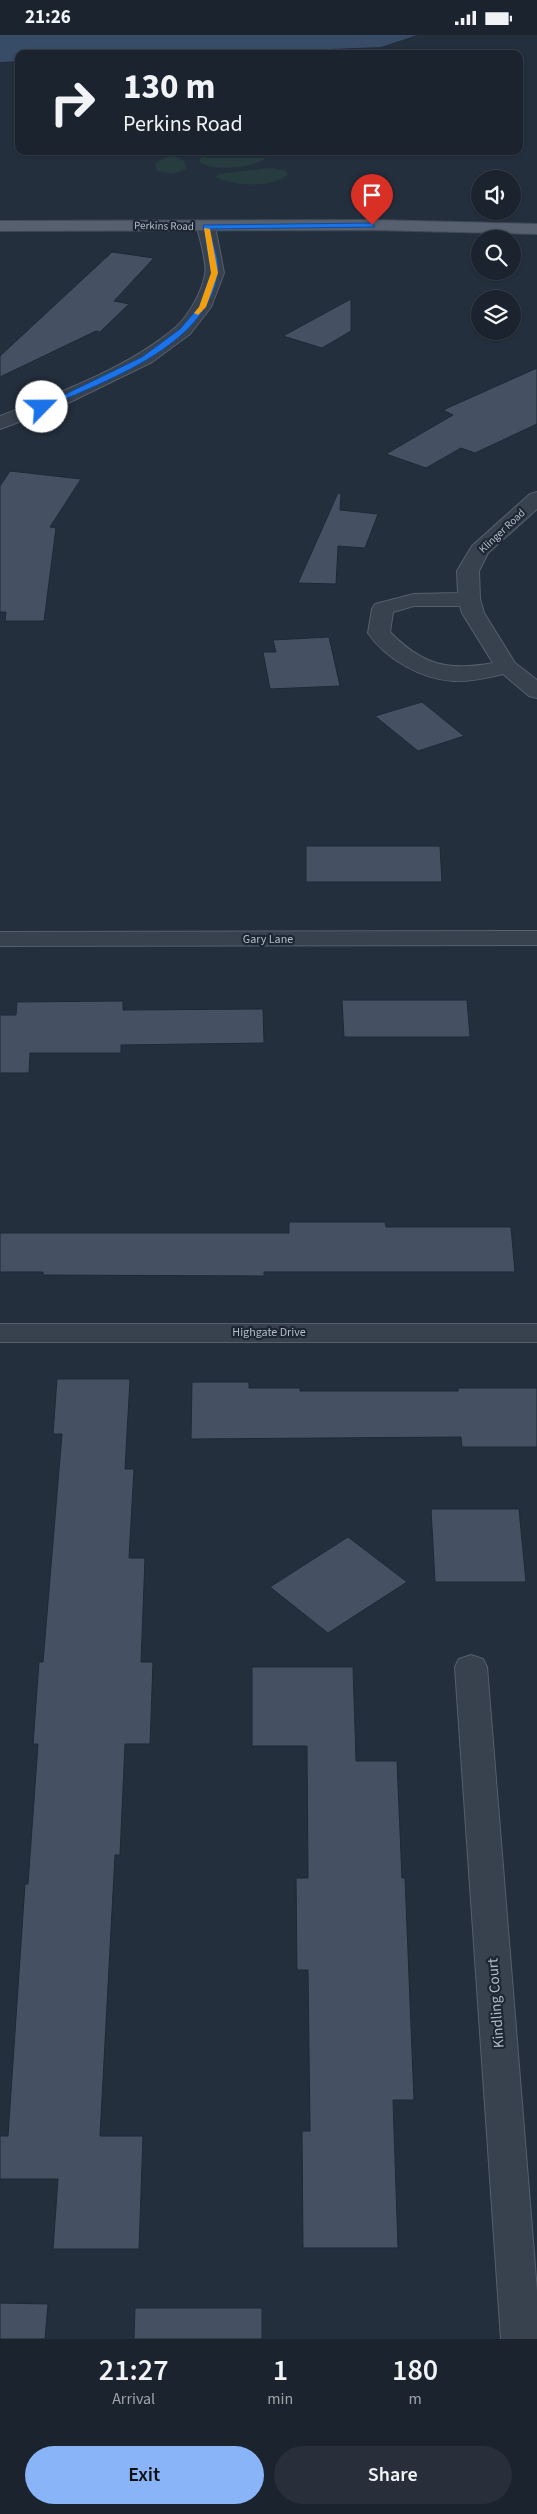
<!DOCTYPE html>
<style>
body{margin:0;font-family:"Source Sans 3",sans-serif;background:#282f3a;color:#f1f3f6;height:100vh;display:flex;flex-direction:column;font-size:19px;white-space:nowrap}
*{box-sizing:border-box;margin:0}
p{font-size:16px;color:#a0a4aa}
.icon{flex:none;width:28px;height:28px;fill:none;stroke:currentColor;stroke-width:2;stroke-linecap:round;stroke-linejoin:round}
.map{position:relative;height:2304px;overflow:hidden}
.panel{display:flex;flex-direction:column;background:#1b232e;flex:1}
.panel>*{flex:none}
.banner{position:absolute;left:15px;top:15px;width:508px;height:105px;border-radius:10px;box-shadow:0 1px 4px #0004,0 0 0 1px #39404a;background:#1b232e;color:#f1f3f6;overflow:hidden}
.tools{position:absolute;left:471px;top:135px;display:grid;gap:10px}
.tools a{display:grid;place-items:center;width:50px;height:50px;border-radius:50%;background:#1b232e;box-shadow:0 1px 4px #0004,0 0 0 1px #39404a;font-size:25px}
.pin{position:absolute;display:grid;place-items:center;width:42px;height:42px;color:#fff;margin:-51px -21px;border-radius:50% 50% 50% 0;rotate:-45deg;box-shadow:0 0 5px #0007}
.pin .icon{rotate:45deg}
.me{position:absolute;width:55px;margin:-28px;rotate:67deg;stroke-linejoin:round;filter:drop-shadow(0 0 4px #0008)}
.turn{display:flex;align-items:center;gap:18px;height:105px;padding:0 25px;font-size:22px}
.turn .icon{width:65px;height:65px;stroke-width:2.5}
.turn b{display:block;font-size:35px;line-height:42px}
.eta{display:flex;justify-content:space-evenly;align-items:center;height:85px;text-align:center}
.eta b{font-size:30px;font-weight:600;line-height:35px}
.primary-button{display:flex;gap:10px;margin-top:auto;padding:10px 25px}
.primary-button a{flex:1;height:58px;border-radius:30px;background:#8ab4f8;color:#111;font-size:20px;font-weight:600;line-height:58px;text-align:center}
.primary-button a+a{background:#282f3a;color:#f1f3f6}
.status{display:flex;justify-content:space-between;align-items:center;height:35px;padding:0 25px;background:#1b232e;direction:ltr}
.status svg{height:14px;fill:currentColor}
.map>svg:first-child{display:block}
.green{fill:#263c3f}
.water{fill:#394c67}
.building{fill:#455162;stroke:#1f2835}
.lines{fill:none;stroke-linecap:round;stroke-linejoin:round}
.minor-casing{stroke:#565f6c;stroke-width:2}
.major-casing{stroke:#414a57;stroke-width:2}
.minor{fill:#38414e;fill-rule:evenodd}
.major{fill:#56606e;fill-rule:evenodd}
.route{fill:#1a73e8;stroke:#114b97}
.slow{fill:#f59e0b}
.labels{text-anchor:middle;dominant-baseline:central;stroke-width:4.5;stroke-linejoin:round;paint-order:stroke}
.far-street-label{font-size:11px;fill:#b4bcc9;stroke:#1d2633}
.street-label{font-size:12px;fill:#b4bcc9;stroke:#1d2633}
.near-street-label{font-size:15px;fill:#b4bcc9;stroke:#1d2633}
</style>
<div class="status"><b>21:26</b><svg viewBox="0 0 49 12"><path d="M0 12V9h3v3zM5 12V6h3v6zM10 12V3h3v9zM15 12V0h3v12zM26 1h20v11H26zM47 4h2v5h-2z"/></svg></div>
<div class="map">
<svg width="537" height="2304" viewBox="0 0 537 2304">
<rect width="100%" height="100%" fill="#242f3e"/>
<g class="green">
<path d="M174,121L184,126L186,134L173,139L157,136L155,129C161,123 166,122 174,121Z"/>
<path d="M204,121L205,123H266C255,133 211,137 200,127V124Z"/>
<path d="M269,133L285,135L288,139C273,154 233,151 215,142L219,139Z"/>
</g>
<path class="water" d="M0,0H417L381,12L305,15L285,19H19V26L0,27Z"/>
<g class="building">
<path d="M112,217L154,223L114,266L129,269L100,297L96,296L0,342V321Z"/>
<path d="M351,264V296L322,313L283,301Z"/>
<path d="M537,333V389L475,418L461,413L426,433L386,419L453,380L443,375Z"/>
<path d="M10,436L81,444L50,492L56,493L44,586H5L6,577H0V451Z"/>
<path d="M338,458L341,459L340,475L378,479L365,513L338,511L336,549L298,548Z"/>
<path d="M329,602L340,651L270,654L263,617H276L273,605Z"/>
<path d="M422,667L464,701L418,716L375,681Z"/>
<path d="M306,811H440L442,847H306Z"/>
<path d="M342,965H467L470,1002H344Z"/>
<path d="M123,966V975L263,974L264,1008L121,1010V1018H30L29,1038H0V980H16L17,967Z"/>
<path d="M289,1187H385L386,1192H511L515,1237H264V1241L43,1240V1237H0V1198H289Z"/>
<path d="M57,1344H130L125,1434H134L129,1523H145L141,1627H153L150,1709H125L120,1820H115L100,2101H143L139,2214H53L58,2144H0V2101H8L25,1849H28L38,1709H33L39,1627H43L62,1399H53Z"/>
<path d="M192,1347H249V1353H300V1356H458V1353H537V1412H462L461,1402L191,1404Z"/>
<path d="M431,1474H519L526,1547H435Z"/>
<path d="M348,1502L407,1547L328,1598L270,1552Z"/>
<path d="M252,1632H353L356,1726H397L402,1843H405L414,2065H393L398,2213H303L302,2096H310L308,1935H297L296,1843H308L307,1711H252Z"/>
<path d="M0,2268L48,2269L45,2304H0Z"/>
<path d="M135,2273H262V2304H134Z"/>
</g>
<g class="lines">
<defs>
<g id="minor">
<path d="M206,186L212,187L215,191L224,238L211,272L190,299L152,327L64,370L0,394V381C57,359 130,332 176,292C190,279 201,258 205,240C208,229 199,203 197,191L200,187Z"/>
<path d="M537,457V474L488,518L479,536L480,564L484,578L515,628L537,645V663L529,661L503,639C487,643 470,647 453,646C421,644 386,624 368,598L372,574L375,569L414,559L458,558L457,536L472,511L530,459ZM414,571H460L462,578L493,628C449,636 423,631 390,597L393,577Z"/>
<path d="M537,896V910L0,911V897Z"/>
<rect x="0" y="1289" width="537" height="18"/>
<path d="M471,1620L483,1624L487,1632L537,2256V2304H501L455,1632L459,1624Z"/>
</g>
<path id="major" d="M373,185L537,189V199L373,195L0,196V186Z"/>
</defs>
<use href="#minor" class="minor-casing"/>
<use href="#major" class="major-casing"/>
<use href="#minor" class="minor"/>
<use href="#major" class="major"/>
</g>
<path class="route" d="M372,188L375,192L210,194C212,207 220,226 218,238C207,312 104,346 45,373L39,372L142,322L180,294L199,272L211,238L203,190Z"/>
<path class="slow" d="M204,193L210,194L218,238L206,272L198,280L194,278L199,272L211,238Z"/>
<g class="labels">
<g class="far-street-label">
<text transform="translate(164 191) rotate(1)">Perkins Road</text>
<text transform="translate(502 496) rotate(-43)">Klinger Road</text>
</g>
<g class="street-label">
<text x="268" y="904">Gary Lane</text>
<text x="269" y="1297">Highgate Drive</text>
</g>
<g class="near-street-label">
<text transform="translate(496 1968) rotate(-94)">Kindling Court</text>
</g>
</g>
</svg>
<div class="tools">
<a><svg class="icon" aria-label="sound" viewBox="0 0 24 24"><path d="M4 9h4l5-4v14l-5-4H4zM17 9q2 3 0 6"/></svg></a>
<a><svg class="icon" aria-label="search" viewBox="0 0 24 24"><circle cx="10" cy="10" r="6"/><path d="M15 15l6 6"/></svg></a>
<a><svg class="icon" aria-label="layers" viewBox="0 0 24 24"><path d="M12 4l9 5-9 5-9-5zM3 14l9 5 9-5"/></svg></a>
</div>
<div class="pin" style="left:372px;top:190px;background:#d93025"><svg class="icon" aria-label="arrive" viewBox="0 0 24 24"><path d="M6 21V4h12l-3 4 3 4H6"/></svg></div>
<svg class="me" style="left:42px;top:372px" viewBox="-20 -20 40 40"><circle r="19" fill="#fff"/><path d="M0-13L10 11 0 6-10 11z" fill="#1a73e8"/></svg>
<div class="banner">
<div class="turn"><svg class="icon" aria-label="right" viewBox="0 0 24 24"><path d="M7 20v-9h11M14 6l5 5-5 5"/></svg><div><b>130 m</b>Perkins Road</div></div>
</div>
</div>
<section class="panel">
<div class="eta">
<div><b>21:27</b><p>Arrival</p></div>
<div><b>1</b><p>min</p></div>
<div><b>180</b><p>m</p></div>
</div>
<div class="primary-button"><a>Exit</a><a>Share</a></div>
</section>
